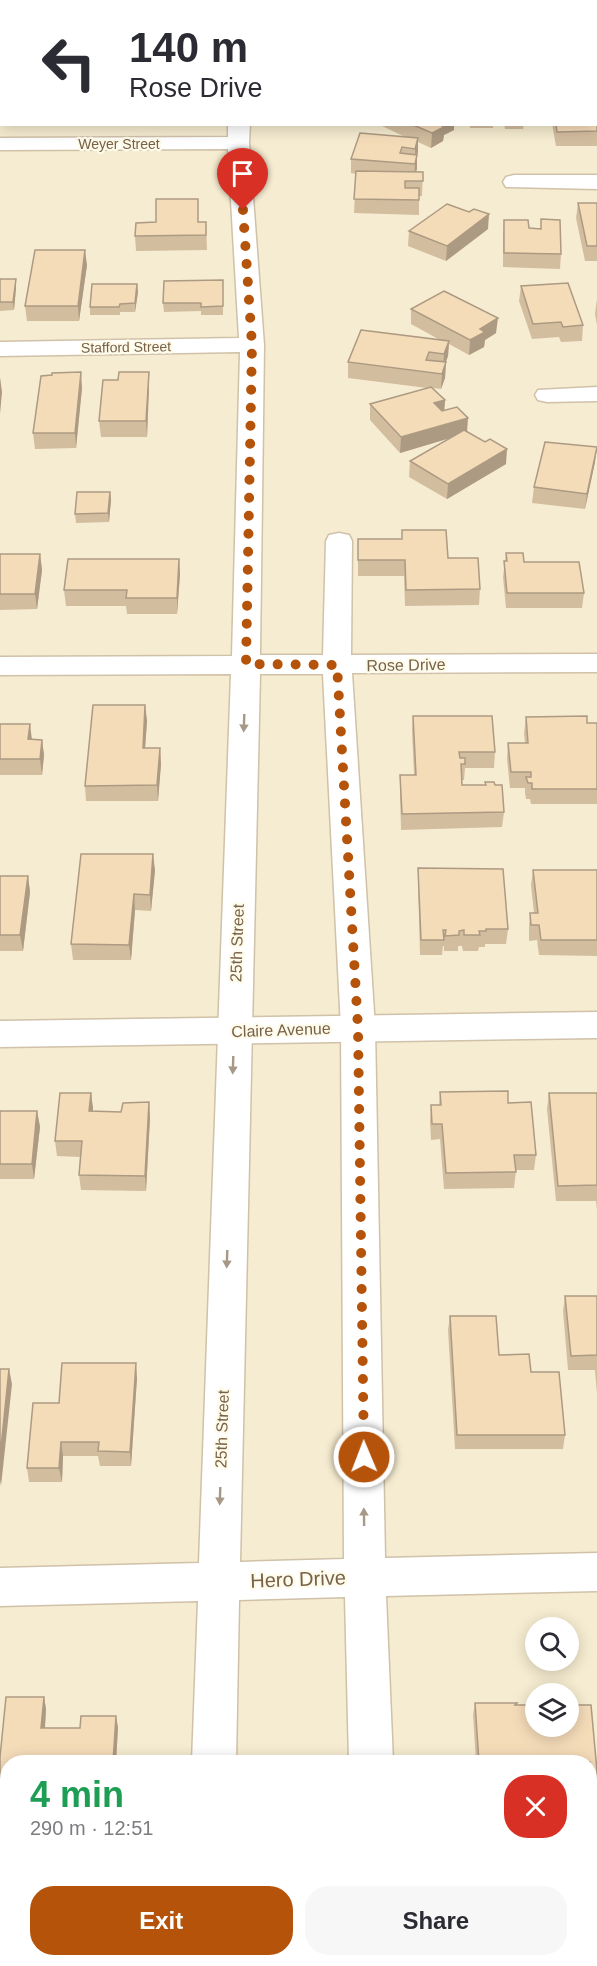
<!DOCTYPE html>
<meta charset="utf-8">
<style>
body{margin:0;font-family:Helvetica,sans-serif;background:#f7f7f7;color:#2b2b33;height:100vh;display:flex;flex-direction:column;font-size:22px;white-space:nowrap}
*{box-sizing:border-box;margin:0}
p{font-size:20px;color:#7c7c81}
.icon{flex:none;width:33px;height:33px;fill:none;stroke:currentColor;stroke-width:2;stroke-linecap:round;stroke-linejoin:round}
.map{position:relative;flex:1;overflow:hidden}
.details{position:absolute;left:0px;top:1755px;width:597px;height:212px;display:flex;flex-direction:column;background:#fff;border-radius:24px 24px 0 0;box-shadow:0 3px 15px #0003}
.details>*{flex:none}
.top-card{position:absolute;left:0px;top:0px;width:597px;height:126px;box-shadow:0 3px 15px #0003;background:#fff;color:#2b2b33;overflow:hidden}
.controls{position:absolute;left:525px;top:1617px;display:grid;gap:12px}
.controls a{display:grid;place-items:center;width:54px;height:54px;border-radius:50%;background:#fff;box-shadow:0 3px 15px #0003;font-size:30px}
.pin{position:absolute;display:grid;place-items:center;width:51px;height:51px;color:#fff;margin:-62px -26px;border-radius:50% 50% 50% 0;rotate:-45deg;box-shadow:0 0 6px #0007}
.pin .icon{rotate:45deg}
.me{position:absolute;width:66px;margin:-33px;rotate:359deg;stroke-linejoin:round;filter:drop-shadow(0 0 4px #0008)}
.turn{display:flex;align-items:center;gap:21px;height:126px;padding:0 30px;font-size:27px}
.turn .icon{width:78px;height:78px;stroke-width:2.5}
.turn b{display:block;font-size:42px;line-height:51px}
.round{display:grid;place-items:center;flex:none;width:63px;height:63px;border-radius:24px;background:#f7f7f7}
.overview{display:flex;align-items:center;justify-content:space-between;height:102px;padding:0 30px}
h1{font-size:36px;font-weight:700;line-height:45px;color:#1e9e55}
.primary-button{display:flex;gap:12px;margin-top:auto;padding:12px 30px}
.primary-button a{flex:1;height:69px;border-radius:24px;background:#b45309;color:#fff;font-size:24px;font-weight:700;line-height:69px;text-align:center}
.primary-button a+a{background:#f7f7f7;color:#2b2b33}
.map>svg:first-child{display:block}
.residential{fill:#f6ecd1;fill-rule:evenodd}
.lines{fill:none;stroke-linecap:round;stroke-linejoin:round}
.minor-casing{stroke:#d0c1a9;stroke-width:3}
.tertiary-casing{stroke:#d0c1a9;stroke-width:3}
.minor{fill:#fff;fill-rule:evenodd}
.tertiary{fill:#fff;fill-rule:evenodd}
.wall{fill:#d3bd9f}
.shaded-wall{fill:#ac9a82}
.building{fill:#f5dcb9;stroke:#ac9a82;stroke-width:1.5}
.oneway{fill:#a79887}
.route{stroke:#b45309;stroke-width:10;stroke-dasharray:0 18}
.labels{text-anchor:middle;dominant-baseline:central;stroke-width:4.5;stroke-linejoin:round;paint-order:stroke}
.far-street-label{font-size:14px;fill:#776147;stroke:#fffbeb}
.street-label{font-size:16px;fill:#776147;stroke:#fffbeb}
.near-street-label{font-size:20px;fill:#776147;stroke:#fffbeb}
</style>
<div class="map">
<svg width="597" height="1966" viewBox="0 0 597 1966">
<rect width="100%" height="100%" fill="#fef8e3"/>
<path class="residential" d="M0,0H597V1966H0ZM2,2H596V124H2ZM536,1628H568V1660H536ZM536,1694H568V1726H536ZM8,1762H590V1959H8Z"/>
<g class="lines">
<defs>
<g id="minor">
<rect x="238" y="0" width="20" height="2"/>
<path d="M228,124H250L249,143L264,345L260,655H323L326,541L329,535L339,533L349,535L352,541L351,655L597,654V672L352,673L375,1028L385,1558L597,1553V1591L386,1596L393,1762H349L345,1597L239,1600L236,1762H192L198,1601L0,1606V1568L199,1563L231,674L0,675V657L232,656L240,352L0,356V342L239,338L228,149L0,150V138L228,137ZM260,674H323L341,1028L344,1559L240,1562Z"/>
<path d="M514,175H597V189L506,187L503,182L506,177Z"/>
<path d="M597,387V401L547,402L538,400L535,395L538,390Z"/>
</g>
<path id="tertiary" d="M597,1012V1038L0,1047V1021Z"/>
</defs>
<use href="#minor" class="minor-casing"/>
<use href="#tertiary" class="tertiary-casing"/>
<use href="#minor" class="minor"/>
<use href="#tertiary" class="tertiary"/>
</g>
<g class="wall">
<path d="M0,0H31V2H2V55H0Z"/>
<rect x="452" y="0" width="53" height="2"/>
<path d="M564,0H597V67H596V2H564Z"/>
<path d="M596,111H597V146H556L552,124H596Z"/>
<path d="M378,124H454V130L444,135L443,141L431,148L418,142L416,172H423L422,196H419V215L354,213L356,174L351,173V159L405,137Z"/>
<rect x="470" y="124" width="23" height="4"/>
<path d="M504,124H524L523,129H505Z"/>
<path d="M578,203H597V261H585L576,218Z"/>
<path d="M541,219L561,254L560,269L503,267V234L504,220L529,228H541Z"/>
<path d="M199,222H206L207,250L136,251L135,236Z"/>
<path d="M488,229L446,261L408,246L409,231Z"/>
<path d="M87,265L79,321H27L25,306Z"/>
<path d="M0,279H16V288L14,310L0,311Z"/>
<path d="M223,280V315H201V311L164,312L163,303Z"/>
<path d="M137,284L138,292L135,312H120V315H90V307Z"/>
<path d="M521,286L583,325L582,341L561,342L559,337L532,339L519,301Z"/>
<path d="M597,299V325L595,314Z"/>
<path d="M411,309L496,333L485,340L484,347L469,355L449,344L448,356L446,362L445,378L441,389L433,388L445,400L444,410L467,432L506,464L447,499L409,477L410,461L450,438L400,453L370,420V404L427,388L348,378V362L440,340L411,324Z"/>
<path d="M149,372V387L147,437H101L99,421L118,380Z"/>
<path d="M52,375L82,388L76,448L35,449L33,433Z"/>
<path d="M595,462L585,509L532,503L534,487Z"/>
<path d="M110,492L111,500L109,522L76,523L75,514Z"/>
<path d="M358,539L448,558L480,589L479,605L405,606L404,576H358Z"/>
<path d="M506,553L524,562L584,593L582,608H506L503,577Z"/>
<path d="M0,554H40L42,570L37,609L0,610Z"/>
<path d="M179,559L180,574L177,614H127L126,606H66L64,590Z"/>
<path d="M145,705L147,721L145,748H160L161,764L158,801H86L85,786Z"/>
<path d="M413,716L495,752L494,768H465L464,780H462V785H495L504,812L502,827L401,830L400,791V775H414L412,731Z"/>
<path d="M526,717L587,723H597V804H531L530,799H526L525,793V788H510L507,759L508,743H525L524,733Z"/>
<path d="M0,724L32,739L42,740L44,755L42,775H0Z"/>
<path d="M418,868L508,929L506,944H485V947H479L478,951H463L462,946H458V951H444V946H443L442,955H420L418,884Z"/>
<path d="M155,870L151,911L135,910L131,960H73L71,944Z"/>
<path d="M533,870H597V956L539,955L537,940L529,941V928L530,913H534L531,885Z"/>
<path d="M0,876H28L30,892L23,951H0Z"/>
<path d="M440,1092L508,1103L536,1155L534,1170H516L514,1188L444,1189L440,1139L431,1140L430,1121L431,1105H439Z"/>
<path d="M91,1093L93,1111L121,1112L149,1102L150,1118L146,1191L81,1190L79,1175L80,1157L57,1156L55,1141Z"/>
<path d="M549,1093H597V1210L596,1201H556L547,1109Z"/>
<path d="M0,1111H37L40,1127L34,1179H0Z"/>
<path d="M565,1296H597V1394L595,1370H568L563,1311Z"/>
<path d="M450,1316L499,1355L531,1372L565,1435L563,1449H455L448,1330Z"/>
<path d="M137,1378L131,1466H100L98,1456H63L62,1482H29L27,1468L59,1403Z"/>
<path d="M44,1697L46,1709L45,1728H80L116,1716L118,1728L116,1762H8V1789H1L0,1785V1757Z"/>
<path d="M475,1703H517L516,1705H536V1726H568V1705H591L597,1771V1850H590V1762H476L473,1715Z"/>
</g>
<g class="shaded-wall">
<path d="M438,124H454V130L444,135L443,141L431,148L432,133Z"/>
<path d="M418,138V152L415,163V149Z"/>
<path d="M417,155V169L414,179L415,164Z"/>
<path d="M489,214L488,229L446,261L447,246Z"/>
<path d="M85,250L87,265L79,321L78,306Z"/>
<path d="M16,279V288L14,310L13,302Z"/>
<path d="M137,284L138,292L135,312V303Z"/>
<path d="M498,318L496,333L485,340L484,347L469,355L470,340L480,329Z"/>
<path d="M449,341L448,356L443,369L444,354Z"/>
<path d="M446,362L445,378L441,389L442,374Z"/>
<path d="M81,372L82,388L76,448L75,433Z"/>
<path d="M149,372V387L147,437L146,421Z"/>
<path d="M0,377L2,392L0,414Z"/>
<path d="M445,400L444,416L434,403Z"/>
<path d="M468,418L467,433L400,453L401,437Z"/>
<path d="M597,447L595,462L585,509L587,494Z"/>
<path d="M507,449L506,464L447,499L448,484Z"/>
<path d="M110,492L111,500L109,522L108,513Z"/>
<path d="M40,554L42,570L37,609L35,594Z"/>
<path d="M179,559L180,574L177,614V598Z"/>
<path d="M145,705L147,721L144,764L143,748Z"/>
<path d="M30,724L32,740L28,739Z"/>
<path d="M42,740L44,755L42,775L40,759Z"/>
<path d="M160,748L161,764L158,801L157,785Z"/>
<path d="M153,854L155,870L151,911L150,895Z"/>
<path d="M28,876L30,892L23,951L20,935Z"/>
<path d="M134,894L135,910L131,960L129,945Z"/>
<path d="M91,1093L93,1108L91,1127L89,1111Z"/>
<path d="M149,1102L150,1118L146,1191L145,1176Z"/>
<path d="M37,1111L40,1127L34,1179L32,1164Z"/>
<path d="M136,1363L137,1378L131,1466L130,1452Z"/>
<path d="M9,1369L12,1384L1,1486L0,1480V1457Z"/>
<path d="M61,1442L63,1456L62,1482L59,1468Z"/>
<path d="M44,1697L46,1709L44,1741L41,1728Z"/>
<path d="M116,1716L118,1728L116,1762H113Z"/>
</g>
<g class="building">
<path d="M0,0H28L27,2H2V41H0Z"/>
<rect x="75" y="0" width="49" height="2"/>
<rect x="153" y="0" width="40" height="2"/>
<path d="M331,0H381V1L342,2L331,1Z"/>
<path d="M393,0H444H435V2H398L399,1H393Z"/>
<path d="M466,0H504L501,1L505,2H466Z"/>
<rect x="596" y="2" width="1" height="22"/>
<rect x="596" y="30" width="1" height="23"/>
<path d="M596,108L597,111V131L557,132L556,124H596Z"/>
<path d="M411,124H439L444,127L432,133Z"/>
<path d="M360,133L418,138L415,149L402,147L400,153L417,155L415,164L351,159Z"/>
<path d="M356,171L423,172V181H405V188H419V200L354,199Z"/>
<path d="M156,199H198V222H206V235L135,236L136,223L156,222Z"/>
<path d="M578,203H597V246H587Z"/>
<path d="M447,204L469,212L474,209L489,214L447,246L409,231Z"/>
<path d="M541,219L560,220L561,254L504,253V220H528L529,228L541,229Z"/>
<path d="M35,250H85L78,306H25Z"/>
<path d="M0,279H16L13,302H0Z"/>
<path d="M223,280V306L201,307V303H163L164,281Z"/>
<path d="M568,283L583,325L563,327L561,322L533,324L521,286Z"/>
<path d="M92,284H137L135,303L120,304L119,307H90Z"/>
<path d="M444,291L498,318L480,329L485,332L470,340L411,309Z"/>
<path d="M361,330L449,341L444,354L429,352L426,360L446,362L442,374L348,362Z"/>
<path d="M81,372L75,433H33L41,376L52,375V373Z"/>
<path d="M119,372H149L146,421H99L103,380H118Z"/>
<path d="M431,387L445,400L434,403L442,411L457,407L468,418L401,437L370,404Z"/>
<path d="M464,430L485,442L490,439L507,449L448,484L410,461Z"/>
<path d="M545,442L597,447L587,494L534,487Z"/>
<path d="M77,492H110L108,513L75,514Z"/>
<path d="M402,530H446L448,558H478L480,589L406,590L405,560H358V539H402Z"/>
<path d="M506,553H523L524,562H579L584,593H507L504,561H507Z"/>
<path d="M0,554H40L35,594H0Z"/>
<path d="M68,559H179L177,598H126L127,590H64Z"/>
<path d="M93,705H145L143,748H160L157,785L85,786Z"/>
<path d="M413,716H492L495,752H459L460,758H465V764H461L462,785H486L485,782H494L495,785H502L504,812L402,814L400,775H416Z"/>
<path d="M587,716V723H597V789H532V783H528L526,777H531V772H511L508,743H528L526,717Z"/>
<path d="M0,724H30L28,739L42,740L40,759H0Z"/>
<path d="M81,854H153L150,895L134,894L129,945L71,944Z"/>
<path d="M418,868L503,869L508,929H486V931H479L480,935H464V930L459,931V935L445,936L446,930H443L444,940H421Z"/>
<path d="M533,870H597V940H541L539,925H531L530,913H538Z"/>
<path d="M0,876H28L20,935H0Z"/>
<path d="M508,1091V1103L531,1102L536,1155H514L516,1172L446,1173L442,1124H432L431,1105H441L440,1092Z"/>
<path d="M60,1093H91L89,1111L121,1112L123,1103L149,1102L145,1176L79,1175L82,1141H55Z"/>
<path d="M549,1093H597V1185L558,1186Z"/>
<path d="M0,1111H37L32,1164H0Z"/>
<path d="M565,1296H597V1355L571,1356Z"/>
<path d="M450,1316H496L499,1355L529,1354L531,1372H559L565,1435H457Z"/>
<path d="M62,1363H136L130,1452L98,1451L99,1442H61L59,1468H27L33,1403H59Z"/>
<path d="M0,1369H9L0,1457Z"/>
<path d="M6,1697H44L41,1728H80L81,1716H116L113,1762H8V1777H0V1757Z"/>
<path d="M475,1703H517L515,1705H536V1726H568V1705H591L597,1771V1838H590V1762H479Z"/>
</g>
<defs><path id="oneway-solid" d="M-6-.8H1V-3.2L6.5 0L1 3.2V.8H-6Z" transform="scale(1.5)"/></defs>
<g class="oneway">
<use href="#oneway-solid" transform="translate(244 723) rotate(92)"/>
<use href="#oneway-solid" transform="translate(233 1065) rotate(92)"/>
<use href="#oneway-solid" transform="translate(227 1259) rotate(92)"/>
<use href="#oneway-solid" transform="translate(220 1496) rotate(92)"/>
<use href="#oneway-solid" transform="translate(364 1517) rotate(-91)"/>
</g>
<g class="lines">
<path class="route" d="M243,210L252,345L246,664L337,665L358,1028L364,1457"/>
</g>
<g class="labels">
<g class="far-street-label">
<text x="119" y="144">Weyer Street</text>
<text transform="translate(126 347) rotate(-1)">Stafford Street</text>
</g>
<g class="street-label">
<text transform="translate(406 665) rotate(-1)">Rose Drive</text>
<text transform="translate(237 943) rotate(-88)">25th Street</text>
<text transform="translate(281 1030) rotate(-2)">Claire Avenue</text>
<text transform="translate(222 1429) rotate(-88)">25th Street</text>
</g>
<g class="near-street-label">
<text transform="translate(298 1579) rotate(-2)">Hero Drive</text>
</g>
</g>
</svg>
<div class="controls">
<a><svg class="icon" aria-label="search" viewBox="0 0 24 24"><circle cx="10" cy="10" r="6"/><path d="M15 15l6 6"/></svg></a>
<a><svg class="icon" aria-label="layers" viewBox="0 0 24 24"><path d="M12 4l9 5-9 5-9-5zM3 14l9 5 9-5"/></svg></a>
</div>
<div class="pin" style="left:243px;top:210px;background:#d93025"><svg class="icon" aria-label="arrive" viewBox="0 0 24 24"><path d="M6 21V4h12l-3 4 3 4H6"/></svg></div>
<svg class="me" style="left:364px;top:1457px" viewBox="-20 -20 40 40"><circle r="17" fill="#b45309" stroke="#fff" stroke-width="3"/><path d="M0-11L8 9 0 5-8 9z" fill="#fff"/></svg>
<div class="top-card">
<div class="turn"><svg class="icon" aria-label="left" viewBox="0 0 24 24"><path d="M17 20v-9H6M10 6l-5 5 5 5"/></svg><div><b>140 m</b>Rose Drive</div></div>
</div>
<section class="details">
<div class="overview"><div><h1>4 min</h1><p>290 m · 12:51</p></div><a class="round" style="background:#d93025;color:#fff"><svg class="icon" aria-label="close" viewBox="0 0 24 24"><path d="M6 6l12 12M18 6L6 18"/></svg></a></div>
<div class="primary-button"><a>Exit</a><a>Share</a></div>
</section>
</div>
